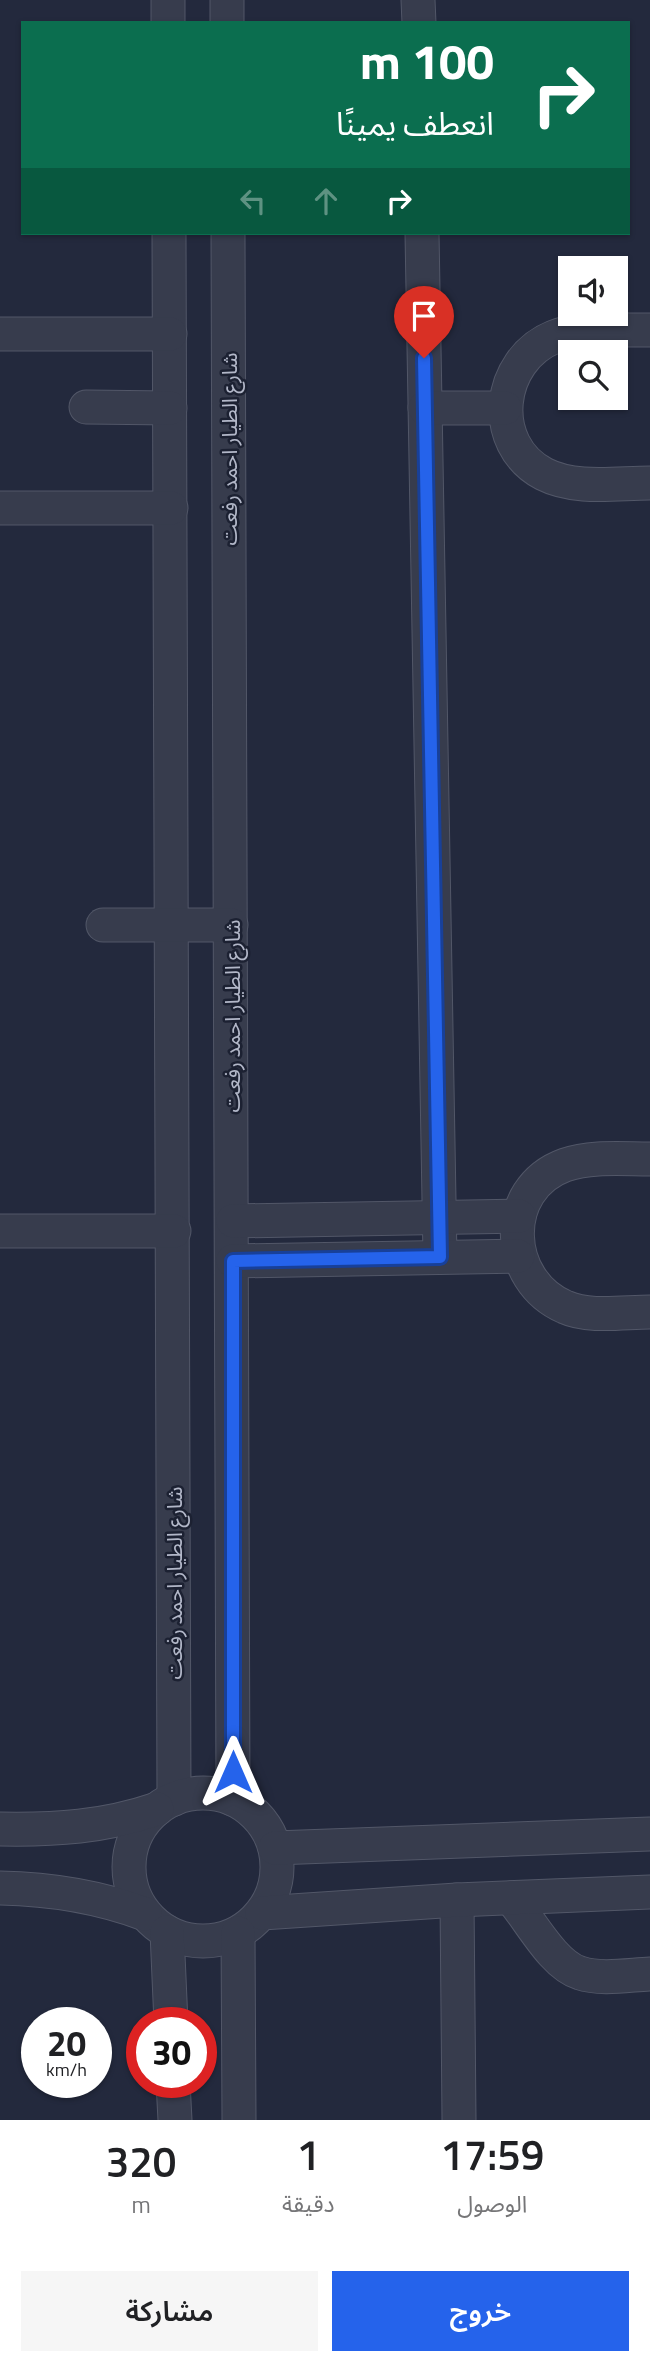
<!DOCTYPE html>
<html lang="ar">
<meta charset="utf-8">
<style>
body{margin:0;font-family:"Titillium Web","Noto Sans Arabic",sans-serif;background:#f6f6f6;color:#202124;direction:rtl;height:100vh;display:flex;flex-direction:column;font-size:26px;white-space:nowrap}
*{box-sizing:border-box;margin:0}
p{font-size:23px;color:#757577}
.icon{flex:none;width:38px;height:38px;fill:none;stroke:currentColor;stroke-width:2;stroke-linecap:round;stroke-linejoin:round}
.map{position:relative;height:2120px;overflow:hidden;direction:ltr}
.details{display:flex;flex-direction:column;background:#fff;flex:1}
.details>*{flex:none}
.hud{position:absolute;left:21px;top:21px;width:609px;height:214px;border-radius:0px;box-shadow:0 2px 5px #0004;direction:rtl;background:#0b6e4f;color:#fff;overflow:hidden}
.controls{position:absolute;left:558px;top:256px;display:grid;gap:14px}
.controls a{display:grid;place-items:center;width:70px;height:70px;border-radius:0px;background:#fff;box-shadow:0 2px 5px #0004;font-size:35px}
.speed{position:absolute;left:21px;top:2007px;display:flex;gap:14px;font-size:35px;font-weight:700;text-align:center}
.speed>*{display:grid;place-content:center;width:91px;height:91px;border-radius:50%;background:#fff;box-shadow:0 2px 5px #0004;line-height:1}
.speed small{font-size:18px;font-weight:400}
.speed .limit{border:10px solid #d22;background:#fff;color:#111}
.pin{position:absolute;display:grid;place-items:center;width:60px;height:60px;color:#fff;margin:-72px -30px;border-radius:50% 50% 50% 0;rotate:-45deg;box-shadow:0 0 7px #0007}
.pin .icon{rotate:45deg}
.me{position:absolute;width:77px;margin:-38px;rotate:0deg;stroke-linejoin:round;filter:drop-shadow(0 0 5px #0008)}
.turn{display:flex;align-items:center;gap:24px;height:147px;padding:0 21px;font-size:32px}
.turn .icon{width:91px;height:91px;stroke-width:2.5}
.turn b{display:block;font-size:49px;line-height:60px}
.lanes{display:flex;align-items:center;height:66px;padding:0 21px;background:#0003;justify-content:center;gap:35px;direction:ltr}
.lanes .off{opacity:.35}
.eta{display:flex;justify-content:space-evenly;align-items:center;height:119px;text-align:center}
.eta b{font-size:42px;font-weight:600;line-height:49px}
.cta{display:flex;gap:14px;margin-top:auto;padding:14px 21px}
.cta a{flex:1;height:80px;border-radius:0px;background:#2563eb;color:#fff;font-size:28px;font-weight:600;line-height:80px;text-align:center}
.cta a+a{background:#f6f6f6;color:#202124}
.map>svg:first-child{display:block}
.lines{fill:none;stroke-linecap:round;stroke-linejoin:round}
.minor-casing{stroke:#525768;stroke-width:35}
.minor{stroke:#373c4d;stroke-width:33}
.route-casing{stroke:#184099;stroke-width:18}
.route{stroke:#2563eb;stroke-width:12}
.labels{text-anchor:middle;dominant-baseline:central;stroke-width:5;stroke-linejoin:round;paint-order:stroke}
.street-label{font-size:21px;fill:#b2b7c8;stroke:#1c2132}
</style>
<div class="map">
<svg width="650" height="2120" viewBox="0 0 650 2120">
<rect width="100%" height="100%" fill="#23293d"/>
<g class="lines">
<defs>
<g id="minor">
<path d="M168,0V23"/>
<path d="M227,0V23"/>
<path d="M418,0L419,23"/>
<path d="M169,233L174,1799"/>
<path d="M228,233L233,1799"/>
<path d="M422,233L440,1257"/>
<path d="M650,330C620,331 582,325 554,337C497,360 487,444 544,474C575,490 616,483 650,483"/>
<path d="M0,334H170"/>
<path d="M86,407L170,408"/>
<path d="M425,408H505"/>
<path d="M0,508H171"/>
<path d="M103,925H231"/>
<path d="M650,1159C622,1159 591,1156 565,1165C499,1189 504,1281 565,1307C589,1318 624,1312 650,1312"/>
<path d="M233,1221L519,1216"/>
<path d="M0,1231H174"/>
<path d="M233,1261L518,1256"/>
<circle cx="203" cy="1867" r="74"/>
<path d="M0,1829C55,1830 104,1827 157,1809"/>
<path d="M275,1848L650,1834"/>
<path d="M0,1888C51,1889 97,1896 145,1914"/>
<path d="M511,1898C530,1920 553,1965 580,1973C601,1980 628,1975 650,1974"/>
<path d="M457,1900L459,2120"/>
<path d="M262,1913L457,1900L650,1892"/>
<path d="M167,1932L171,2023"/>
<path d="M238,1933L239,2120"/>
<path d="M173,2082L175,2120"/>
</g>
</defs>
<use href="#minor" class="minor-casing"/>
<use href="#minor" class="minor"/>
</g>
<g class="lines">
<defs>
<path id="route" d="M233,1772V1261L440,1257L424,358"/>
</defs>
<use href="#route" class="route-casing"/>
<use href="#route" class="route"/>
</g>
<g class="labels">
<g class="street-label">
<text transform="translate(229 449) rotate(-90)">شارع الطيار احمد رفعت</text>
<text transform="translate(232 1016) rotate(-90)">شارع الطيار احمد رفعت</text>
<text transform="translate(174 1583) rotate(-90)">شارع الطيار احمد رفعت</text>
</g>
</g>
</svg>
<div class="controls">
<a><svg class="icon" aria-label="sound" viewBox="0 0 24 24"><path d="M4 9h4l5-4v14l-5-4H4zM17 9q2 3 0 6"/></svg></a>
<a><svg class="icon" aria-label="search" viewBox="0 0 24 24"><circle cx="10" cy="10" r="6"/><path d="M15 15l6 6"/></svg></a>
</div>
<div class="speed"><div>20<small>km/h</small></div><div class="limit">30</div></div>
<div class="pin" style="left:424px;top:358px;background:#d93025"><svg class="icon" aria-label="arrive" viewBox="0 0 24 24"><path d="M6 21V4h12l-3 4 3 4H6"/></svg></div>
<svg class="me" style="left:233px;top:1772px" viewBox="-20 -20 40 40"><path d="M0-17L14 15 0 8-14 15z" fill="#2563eb" stroke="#fff" stroke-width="4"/></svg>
<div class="hud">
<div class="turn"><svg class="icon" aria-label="right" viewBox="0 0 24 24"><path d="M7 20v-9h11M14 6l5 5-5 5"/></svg><div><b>100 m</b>انعطف يمينًا</div></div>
<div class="lanes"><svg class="icon off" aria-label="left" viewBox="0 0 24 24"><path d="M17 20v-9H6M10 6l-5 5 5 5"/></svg><svg class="icon off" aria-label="ahead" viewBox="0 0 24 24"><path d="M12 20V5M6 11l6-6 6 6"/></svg><svg class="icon" aria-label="right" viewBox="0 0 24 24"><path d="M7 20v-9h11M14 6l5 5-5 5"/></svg></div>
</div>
</div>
<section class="details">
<div class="eta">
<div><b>17:59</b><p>الوصول</p></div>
<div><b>1</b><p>دقيقة</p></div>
<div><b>320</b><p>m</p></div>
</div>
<div class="cta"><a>خروج</a><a>مشاركة</a></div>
</section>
